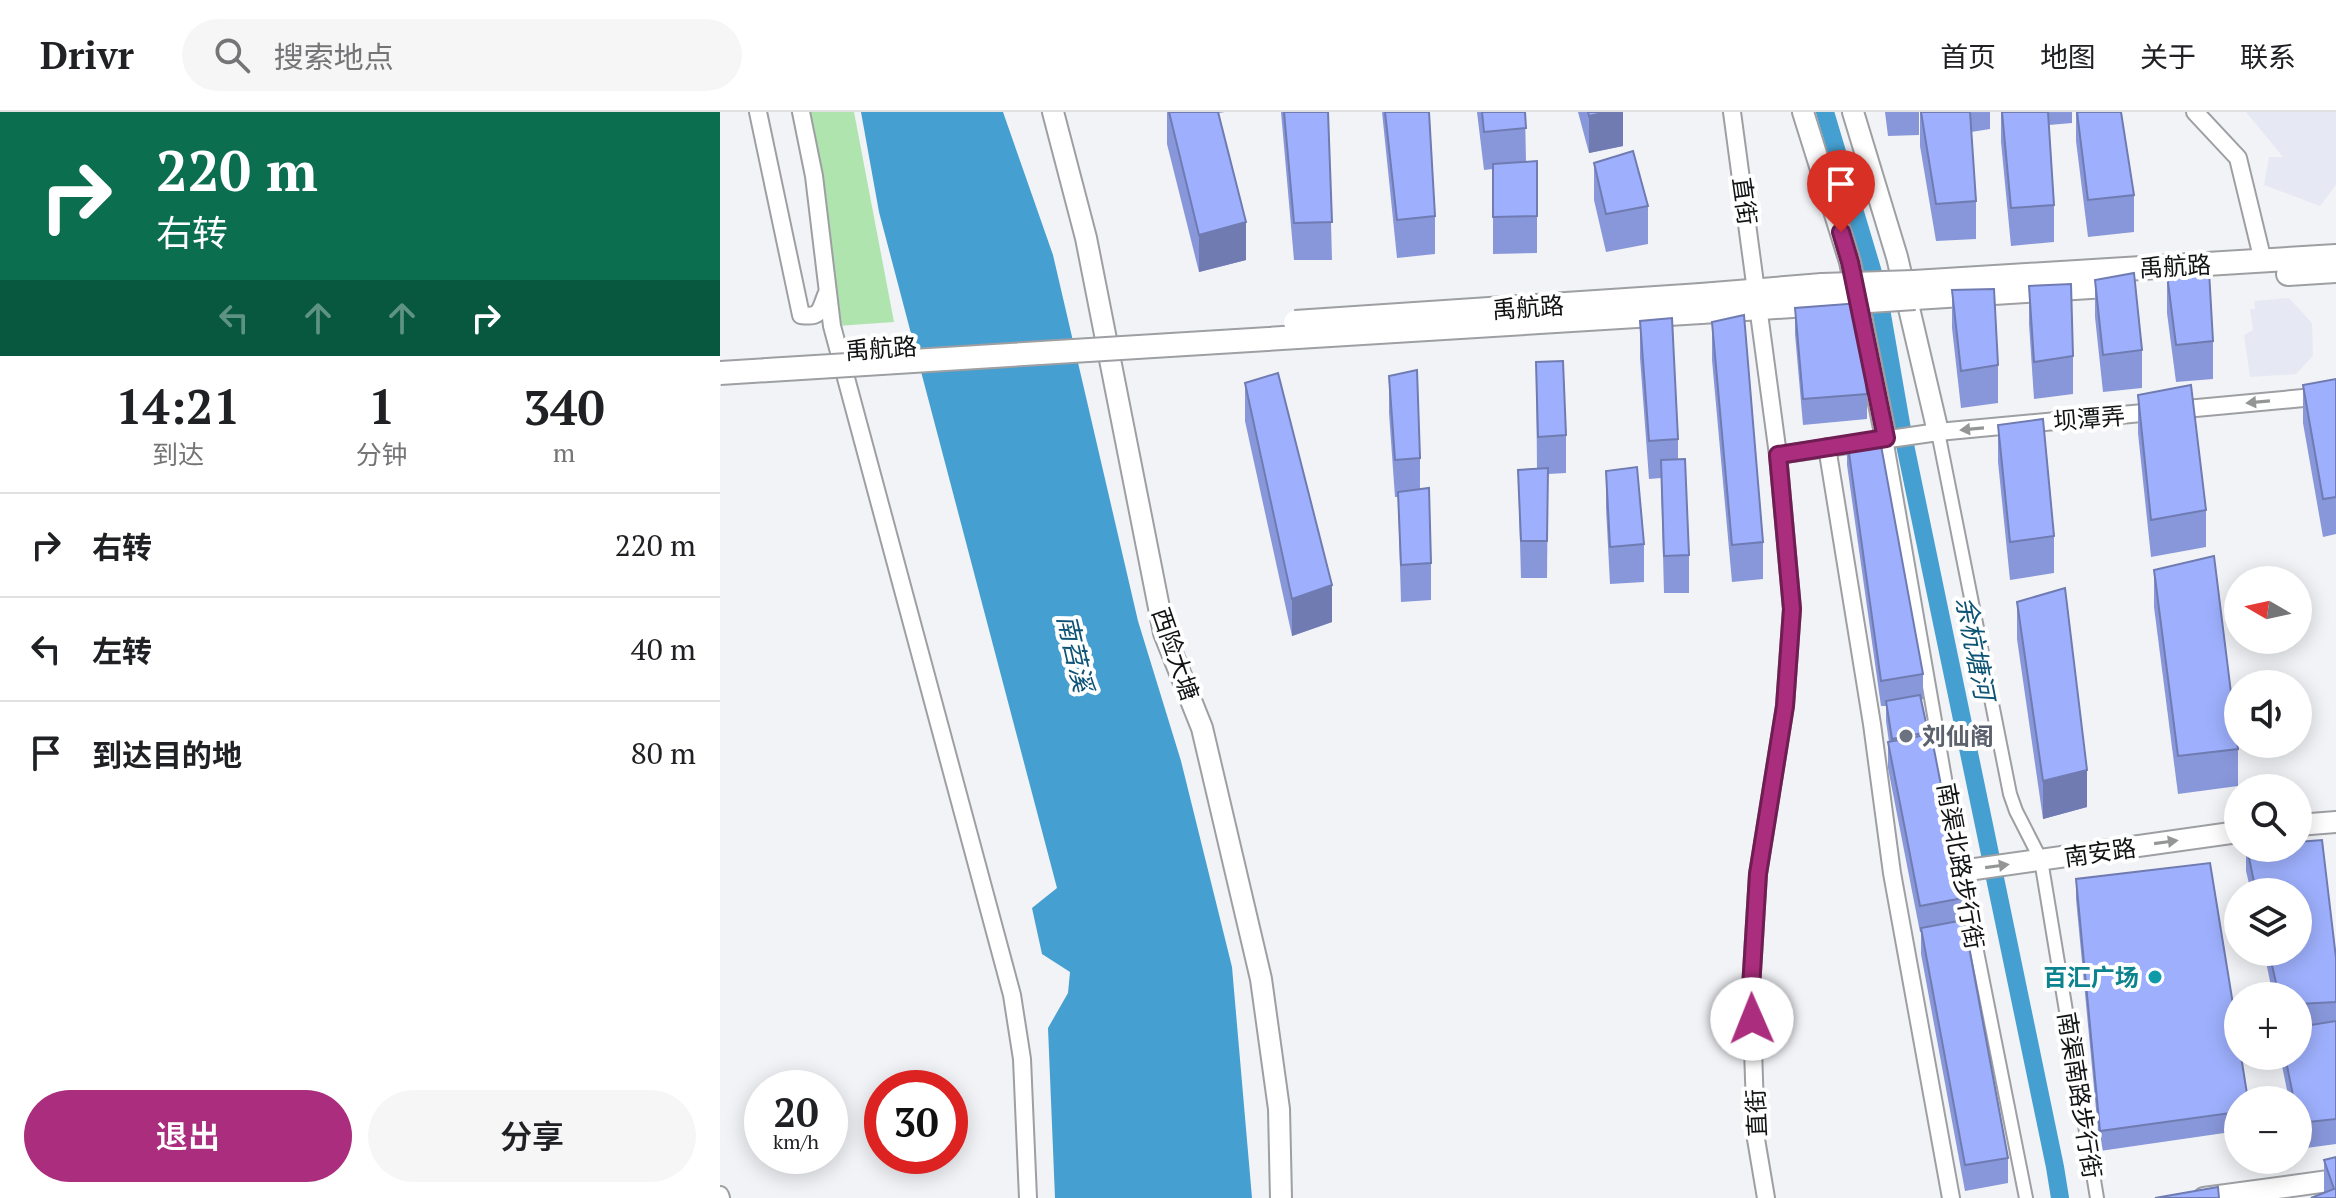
<!DOCTYPE html>
<html lang="zh">
<meta charset="utf-8">
<style>
body{margin:0;font-family:"PT Serif","Noto Sans SC",serif;background:#f6f6f6;color:#202124;height:100vh;display:flex;flex-direction:column;font-size:30px;white-space:nowrap}
*{box-sizing:border-box;margin:0}
p{font-size:26px;color:#757577}
.icon{flex:none;width:44px;height:44px;fill:none;stroke:currentColor;stroke-width:2;stroke-linecap:round;stroke-linejoin:round}
.map{position:relative;flex:1;overflow:hidden}
.side{display:flex;flex-direction:column;background:#fff;width:720px}
.side>*{flex:none}
.top-card{background:#0b6e4f;color:#fff;overflow:hidden}
.needle{width:52px;rotate:279deg}
.tools{position:absolute;left:1504px;top:454px;display:grid;gap:16px}
.tools a{display:grid;place-items:center;width:88px;height:88px;border-radius:50%;background:#fff;box-shadow:0 4px 20px #0003;font-size:40px}
.speed{position:absolute;left:24px;top:958px;display:flex;gap:16px;font-size:40px;font-weight:700;text-align:center}
.speed>*{display:grid;place-content:center;width:104px;height:104px;border-radius:50%;background:#fff;box-shadow:0 4px 20px #0003;line-height:1}
.speed small{font-size:20px;font-weight:400}
.speed .limit{border:12px solid #d22;background:#fff;color:#111}
.pin{position:absolute;display:grid;place-items:center;width:68px;height:68px;color:#fff;margin:-82px -34px;border-radius:50% 50% 50% 0;rotate:-45deg;box-shadow:0 0 8px #0007}
.pin .icon{rotate:45deg}
.me{position:absolute;width:88px;margin:-44px;rotate:359deg;stroke-linejoin:round;filter:drop-shadow(0 0 6px #0008)}
.turn{display:flex;align-items:center;gap:28px;height:168px;padding:0 24px;font-size:36px}
.turn .icon{width:104px;height:104px;stroke-width:2.5}
.turn b{display:block;font-size:56px;line-height:68px}
.lanes{display:flex;align-items:center;height:76px;padding:0 24px;background:#0003;justify-content:center;gap:40px;direction:ltr}
.lanes .off{opacity:.35}
.eta{display:flex;justify-content:space-evenly;align-items:center;height:136px;text-align:center}
.eta b{font-size:48px;font-weight:600;line-height:56px}
.cta{display:flex;gap:16px;margin-top:auto;padding:16px 24px}
.cta a{flex:1;height:92px;border-radius:48px;background:#ab2d7e;color:#fff;font-size:32px;font-weight:600;line-height:92px;text-align:center}
.cta a+a{background:#f6f6f6;color:#202124}
ul{padding:0;list-style:none}
li{display:flex;align-items:center;gap:24px;height:104px;padding:0 24px;border-top:2px solid #e0e0e0}
li div{flex:1}
li b{display:block;font-size:30px}
li em{font-style:normal}
header{display:flex;align-items:center;gap:48px;box-sizing:border-box;height:112px;padding:0 40px;background:#fff;border-bottom:2px solid #e0e0e0}
header strong{font-size:38px}
nav{display:flex;gap:44px;margin-inline-start:auto;font-size:28px}
.search{width:560px;height:72px;background:#f6f6f6;display:flex;align-items:center;gap:20px;box-sizing:border-box;padding:0 28px;border-radius:44px;color:#757577;font-size:30px}
main{display:flex;flex:1;min-height:0}
.map>svg:first-child{display:block}
.built{fill:#e6e9f4}
.green{fill:#afe4af}
.water{fill:#459fd0}
.lines{fill:none;stroke-linecap:round;stroke-linejoin:round}
.canal{stroke:#459fd0;stroke-width:18}
.pedestrian-casing{stroke:#9d9fa2;stroke-width:16}
.minor-casing{stroke:#9d9fa2;stroke-width:20}
.tertiary-casing{stroke:#9d9fa2;stroke-width:24}
.secondary-casing{stroke:#9d9fa2;stroke-width:26}
.pedestrian{stroke:#fff;stroke-width:12}
.minor{stroke:#fff;stroke-width:16}
.tertiary{stroke:#fff;stroke-width:20}
.secondary{stroke:#fff;stroke-width:22}
.secondary-bridge-casing{stroke:#9d9fa2;stroke-width:26;stroke-linecap:butt}
.secondary-bridge{stroke:#fff;stroke-width:22}
.wall{fill:#8897da}
.shaded-wall{fill:#6f7bb1}
.building{fill:#9eb0fd;stroke:#6f7bb1;stroke-width:2}
.oneway{fill:#949595}
.route-casing{stroke:#6f1d52;stroke-width:20}
.route{stroke:#ab2d7e;stroke-width:14}
.worship-dot{fill:#6b7280;stroke:#fff;stroke-width:3}
.culture-dot{fill:#0f9aa8;stroke:#fff;stroke-width:3}
.labels{text-anchor:middle;dominant-baseline:central;stroke-width:8;stroke-linejoin:round;paint-order:stroke}
.street-label{font-size:24px;fill:#121314;stroke:#fff}
.worship-label{font-size:24px;font-weight:bold;fill:#5b616d;stroke:#fff;text-anchor:start}
.culture-label{font-size:24px;font-weight:bold;fill:#0d838f;stroke:#fff;text-anchor:end}
.water-label{font-size:26px;font-style:italic;fill:#0c5375;stroke:#fff}
</style>
<header>
<strong>Drivr</strong>
<div class="search"><svg class="icon" aria-label="search" viewBox="0 0 24 24"><circle cx="10" cy="10" r="6"/><path d="M15 15l6 6"/></svg>搜索地点</div>
<nav><a>首页</a><a>地图</a><a>关于</a><a>联系</a></nav>
</header>
<main>
<section class="side">
<div class="top-card">
<div class="turn"><svg class="icon" aria-label="right" viewBox="0 0 24 24"><path d="M7 20v-9h11M14 6l5 5-5 5"/></svg><div><b>220 m</b>右转</div></div>
<div class="lanes"><svg class="icon off" aria-label="left" viewBox="0 0 24 24"><path d="M17 20v-9H6M10 6l-5 5 5 5"/></svg><svg class="icon off" aria-label="ahead" viewBox="0 0 24 24"><path d="M12 20V5M6 11l6-6 6 6"/></svg><svg class="icon off" aria-label="ahead" viewBox="0 0 24 24"><path d="M12 20V5M6 11l6-6 6 6"/></svg><svg class="icon" aria-label="right" viewBox="0 0 24 24"><path d="M7 20v-9h11M14 6l5 5-5 5"/></svg></div>
</div>
<div class="eta">
<div><b>14:21</b><p>到达</p></div>
<div><b>1</b><p>分钟</p></div>
<div><b>340</b><p>m</p></div>
</div>
<ul>
<li><svg class="icon" aria-label="right" viewBox="0 0 24 24"><path d="M7 20v-9h11M14 6l5 5-5 5"/></svg><div><b>右转</b></div><em>220 m</em></li>
<li><svg class="icon" aria-label="left" viewBox="0 0 24 24"><path d="M17 20v-9H6M10 6l-5 5 5 5"/></svg><div><b>左转</b></div><em>40 m</em></li>
<li><svg class="icon" aria-label="arrive" viewBox="0 0 24 24"><path d="M6 21V4h12l-3 4 3 4H6"/></svg><div><b>到达目的地</b></div><em>80 m</em></li>
</ul>
<div class="cta"><a>退出</a><a>分享</a></div>
</section>
<div class="map">
<svg width="1616" height="1086" viewBox="0 0 1616 1086">
<rect width="100%" height="100%" fill="#f2f3f7"/>
<g class="built">
<path d="M1526,0H1616V73L1600,94L1544,73L1549,45H1563Z"/>
<path d="M1569,186L1592,211L1593,244L1576,262L1530,265L1524,223L1533,218L1530,197H1535L1534,189Z"/>
</g>
<path class="green" d="M85,0H134L174,210L117,214Z"/>
<path class="water" d="M141,0H283L333,143L418,509L461,649L512,855L532,1086H335L328,916L348,881L350,860L322,842L312,796L337,776L159,100Z"/>
<g class="lines">
<path class="canal" d="M1105,0L1157,174L1183,323L1335,1055L1340,1086"/>
<defs>
<g id="pedestrian">
<path d="M1218,320L1290,682L1296,699L1321,748L1377,1086"/>
<path d="M1166,326L1241,759L1306,1086"/>
</g>
<g id="minor">
<path d="M38,0L81,203C100,206 100,199 106,183"/>
<path d="M81,0L94,64L112,214L292,883L302,947L308,1086"/>
<path d="M1012,0L1058,343L1218,320L1616,283"/>
<path d="M1475,0L1518,46L1543,149"/>
<path d="M1107,335L1152,612L1172,761L1231,1086"/>
<path d="M0,1083L1,1086"/>
<path d="M1046,1086L1036,1027L1031,876L1038,762L1065,594L1072,497L1058,343"/>
</g>
<g id="tertiary">
<path d="M333,0L366,126L444,521L482,616L541,867L559,997L561,1086"/>
<path d="M1083,0L1130,150L1166,326"/>
<path d="M1133,0L1177,145L1218,320"/>
<path d="M1578,713L1616,710"/>
<path d="M1241,759L1518,720"/>
<path d="M1484,1086L1616,1068"/>
</g>
<g id="secondary">
<path d="M1568,162L1616,159"/>
<path d="M1194,170L1616,144"/>
<path d="M981,183L1102,173"/>
<path d="M1195,186L1402,173"/>
<path d="M981,200L1103,192"/>
</g>
</defs>
<use href="#pedestrian" class="pedestrian-casing"/>
<use href="#minor" class="minor-casing"/>
<use href="#tertiary" class="tertiary-casing"/>
<use href="#secondary" class="secondary-casing"/>
<use href="#pedestrian" class="pedestrian"/>
<use href="#minor" class="minor"/>
<use href="#tertiary" class="tertiary"/>
<use href="#secondary" class="secondary"/>
<defs>
<g id="secondary-bridge">
<path d="M1102,173L1194,170"/>
<path d="M1103,192L1195,186"/>
<path d="M575,210L981,183"/>
<path d="M0,261L981,200"/>
</g>
</defs>
<use href="#secondary-bridge" class="secondary-bridge-casing"/>
<use href="#secondary-bridge" class="secondary-bridge"/>
</g>
<g class="wall">
<path d="M447,0H505L499,1L526,148L479,160L447,32Z"/>
<path d="M561,0H608L612,148H574Z"/>
<path d="M662,0H709L715,104V142L677,146Z"/>
<path d="M757,0H805L806,50L817,49V141L773,142V57L764,58Z"/>
<path d="M858,0H903V34L869,41Z"/>
<path d="M1165,0H1199V23L1168,24Z"/>
<path d="M1200,0H1270V17L1251,20L1256,89V127L1216,129L1200,34Z"/>
<path d="M1281,0H1352V11L1329,13L1334,93V130L1291,134L1281,30Z"/>
<path d="M1356,0H1401L1414,83V120L1368,125L1356,29Z"/>
<path d="M874,51L928,94V132L886,140L874,88Z"/>
<path d="M1447,163L1493,229V267L1456,270L1447,201Z"/>
<path d="M1375,168L1422,238V276L1383,280L1375,205Z"/>
<path d="M1309,174L1353,244V282L1314,287L1309,212Z"/>
<path d="M1232,178L1278,253V291L1241,296L1232,216Z"/>
<path d="M1075,196L1147,282V307L1083,313L1075,222Z"/>
<path d="M920,209L958,327V347L969,443V481H944L941,366L929,367L920,246Z"/>
<path d="M992,210L1043,430V467L1012,470L992,248Z"/>
<path d="M816,250L846,323V361L828,362L827,466H801L798,358L817,357Z"/>
<path d="M669,264L700,346V377L711,451V488L681,490L678,385H675L669,301Z"/>
<path d="M1616,267V422L1603,425L1583,311V273Z"/>
<path d="M525,271L612,510L572,524L525,309Z"/>
<path d="M1418,283L1486,398V435L1431,445L1418,321Z"/>
<path d="M1278,313L1334,424V461L1290,468L1278,350Z"/>
<path d="M1127,327L1203,562V587L1201,588L1208,623L1243,786V808L1288,1046V1071L1245,1079L1201,842V820H1200L1168,656V630H1169L1166,609V594H1161L1127,353Z"/>
<path d="M886,359L924,432V470L890,472L886,396Z"/>
<path d="M1434,458L1518,637V674L1458,682L1434,495Z"/>
<path d="M1297,490L1367,695L1323,707L1297,527Z"/>
<path d="M1602,728L1616,846V1032L1579,1037L1578,988H1569L1560,944H1578V884H1553L1544,840H1578V780H1531L1526,759V736H1578V730Z"/>
<path d="M1356,767L1518,988V1019L1380,1039L1356,787Z"/>
<path d="M1616,1045V1086L1604,1081V1048Z"/>
</g>
<g class="shaded-wall">
<path d="M887,0H903V34L869,41V4Z"/>
<path d="M526,110V148L479,160V123Z"/>
<path d="M612,473V510L572,524V487Z"/>
<path d="M1367,658V695L1323,707V669Z"/>
</g>
<g class="building">
<path d="M449,0H498L526,110L479,123Z"/>
<path d="M564,0H608L612,110L574,111Z"/>
<path d="M665,0H709L715,104L677,108Z"/>
<path d="M762,0H805L806,16L764,20Z"/>
<path d="M868,0H887L869,4Z"/>
<path d="M1201,0H1250L1256,89L1216,92Z"/>
<path d="M1282,0H1328L1334,93L1291,96Z"/>
<path d="M1357,0H1401L1414,83L1368,88Z"/>
<path d="M913,39L928,94L886,102L874,51Z"/>
<path d="M817,49V104L773,105V52Z"/>
<path d="M1489,159L1493,229L1456,233L1447,163Z"/>
<path d="M1414,161L1422,238L1383,243L1375,168Z"/>
<path d="M1351,172L1353,244L1314,250L1309,174Z"/>
<path d="M1274,177L1278,253L1241,259L1232,178Z"/>
<path d="M1140,191L1147,282L1083,287L1075,196Z"/>
<path d="M1024,203L1043,430L1012,433L992,210Z"/>
<path d="M952,206L958,327L929,329L920,209Z"/>
<path d="M843,249L846,323L818,325L816,250Z"/>
<path d="M697,258L700,346L675,348L669,264Z"/>
<path d="M558,261L612,473L572,487L525,271Z"/>
<path d="M1616,267V385L1603,387L1583,273Z"/>
<path d="M1471,273L1486,398L1431,408L1418,283Z"/>
<path d="M1323,307L1334,424L1290,430L1278,313Z"/>
<path d="M1127,327L1160,328L1203,562L1161,569Z"/>
<path d="M965,347L969,443L944,444L941,348Z"/>
<path d="M917,355L924,432L890,435L886,359Z"/>
<path d="M828,356L827,429H801L798,358Z"/>
<path d="M709,376L711,451L681,453L678,380Z"/>
<path d="M1494,444L1518,637L1458,644L1434,458Z"/>
<path d="M1345,476L1367,658L1323,669L1297,490Z"/>
<path d="M1200,583L1208,620L1172,627L1166,589Z"/>
<path d="M1211,622L1243,786L1200,794L1168,630Z"/>
<path d="M1602,728L1616,846V890L1578,892V884H1559L1549,840H1578V780H1536L1527,736H1578V730Z"/>
<path d="M1490,751L1518,923V944H1521L1528,988H1518V1000L1380,1019L1356,767Z"/>
<path d="M1244,808L1288,1046L1245,1053L1201,816Z"/>
<path d="M1616,909V1007L1579,1011L1578,988H1574L1565,944H1578V915Z"/>
<path d="M1616,1045V1086H1591L1614,1077L1604,1048Z"/>
<path d="M1498,1075L1499,1086H1435Z"/>
</g>
<defs><path id="oneway-solid" d="M-6-.8H1V-3.2L6.5 0L1 3.2V.8H-6Z" transform="scale(2)"/></defs>
<g class="oneway">
<use href="#oneway-solid" transform="translate(1538 290) rotate(175)"/>
<use href="#oneway-solid" transform="translate(1252 317) rotate(175)"/>
<use href="#oneway-solid" transform="translate(1446 730) rotate(-8)"/>
<use href="#oneway-solid" transform="translate(1277 754) rotate(-8)"/>
</g>
<g class="lines">
<defs>
<path id="route" d="M1032,907L1031,876L1038,762L1065,594L1072,497L1058,343L1166,326L1130,150L1121,120"/>
</defs>
<use href="#route" class="route-casing"/>
<use href="#route" class="route"/>
</g>
<circle class="worship-dot" cx="1186" cy="624" r="8"/>
<circle class="culture-dot" cx="1435" cy="865" r="8"/>
<g class="labels">
<g class="street-label">
<text transform="translate(1025 89) rotate(82)">直街</text>
<text transform="translate(1455 154) rotate(-3)">禹航路</text>
<text transform="translate(808 195) rotate(-4)">禹航路</text>
<text transform="translate(161 236) rotate(-4)">禹航路</text>
<text transform="translate(1369 306) rotate(-5)">坝潭弄</text>
<text transform="translate(456 542) rotate(71)">西险大塘</text>
<text transform="translate(1380 740) rotate(-8)">南安路</text>
<text transform="translate(1241 754) rotate(80)">南渠北路步行街</text>
<text transform="translate(1360 983) rotate(81)">南渠南路步行街</text>
<text transform="translate(1036 1001) rotate(-93)">直街</text>
</g>
<g class="worship-label">
<text x="1202" y="624">刘仙阁</text>
</g>
<g class="culture-label">
<text x="1419" y="865">百汇广场</text>
</g>
<g class="water-label">
<text transform="translate(1256 536) rotate(79)">余杭塘河</text>
<text transform="translate(356 541) rotate(77)">南苕溪</text>
</g>
</g>
</svg>
<div class="tools">
<a><svg class="needle" viewBox="-14 -14 28 28"><path d="M0-13l5 13h-10z" fill="#e53935"/><path d="M0 13l5-13h-10z" fill="#757577"/></svg></a>
<a><svg class="icon" aria-label="sound" viewBox="0 0 24 24"><path d="M4 9h4l5-4v14l-5-4H4zM17 9q2 3 0 6"/></svg></a>
<a><svg class="icon" aria-label="search" viewBox="0 0 24 24"><circle cx="10" cy="10" r="6"/><path d="M15 15l6 6"/></svg></a>
<a><svg class="icon" aria-label="layers" viewBox="0 0 24 24"><path d="M12 4l9 5-9 5-9-5zM3 14l9 5 9-5"/></svg></a>
<a>+</a>
<a>−</a>
</div>
<div class="speed"><div>20<small>km/h</small></div><div class="limit">30</div></div>
<div class="pin" style="left:1121px;top:120px;background:#d93025"><svg class="icon" aria-label="arrive" viewBox="0 0 24 24"><path d="M6 21V4h12l-3 4 3 4H6"/></svg></div>
<svg class="me" style="left:1032px;top:907px" viewBox="-20 -20 40 40"><circle r="19" fill="#fff"/><path d="M0-13L10 11 0 6-10 11z" fill="#ab2d7e"/></svg>
</div>
</main>
